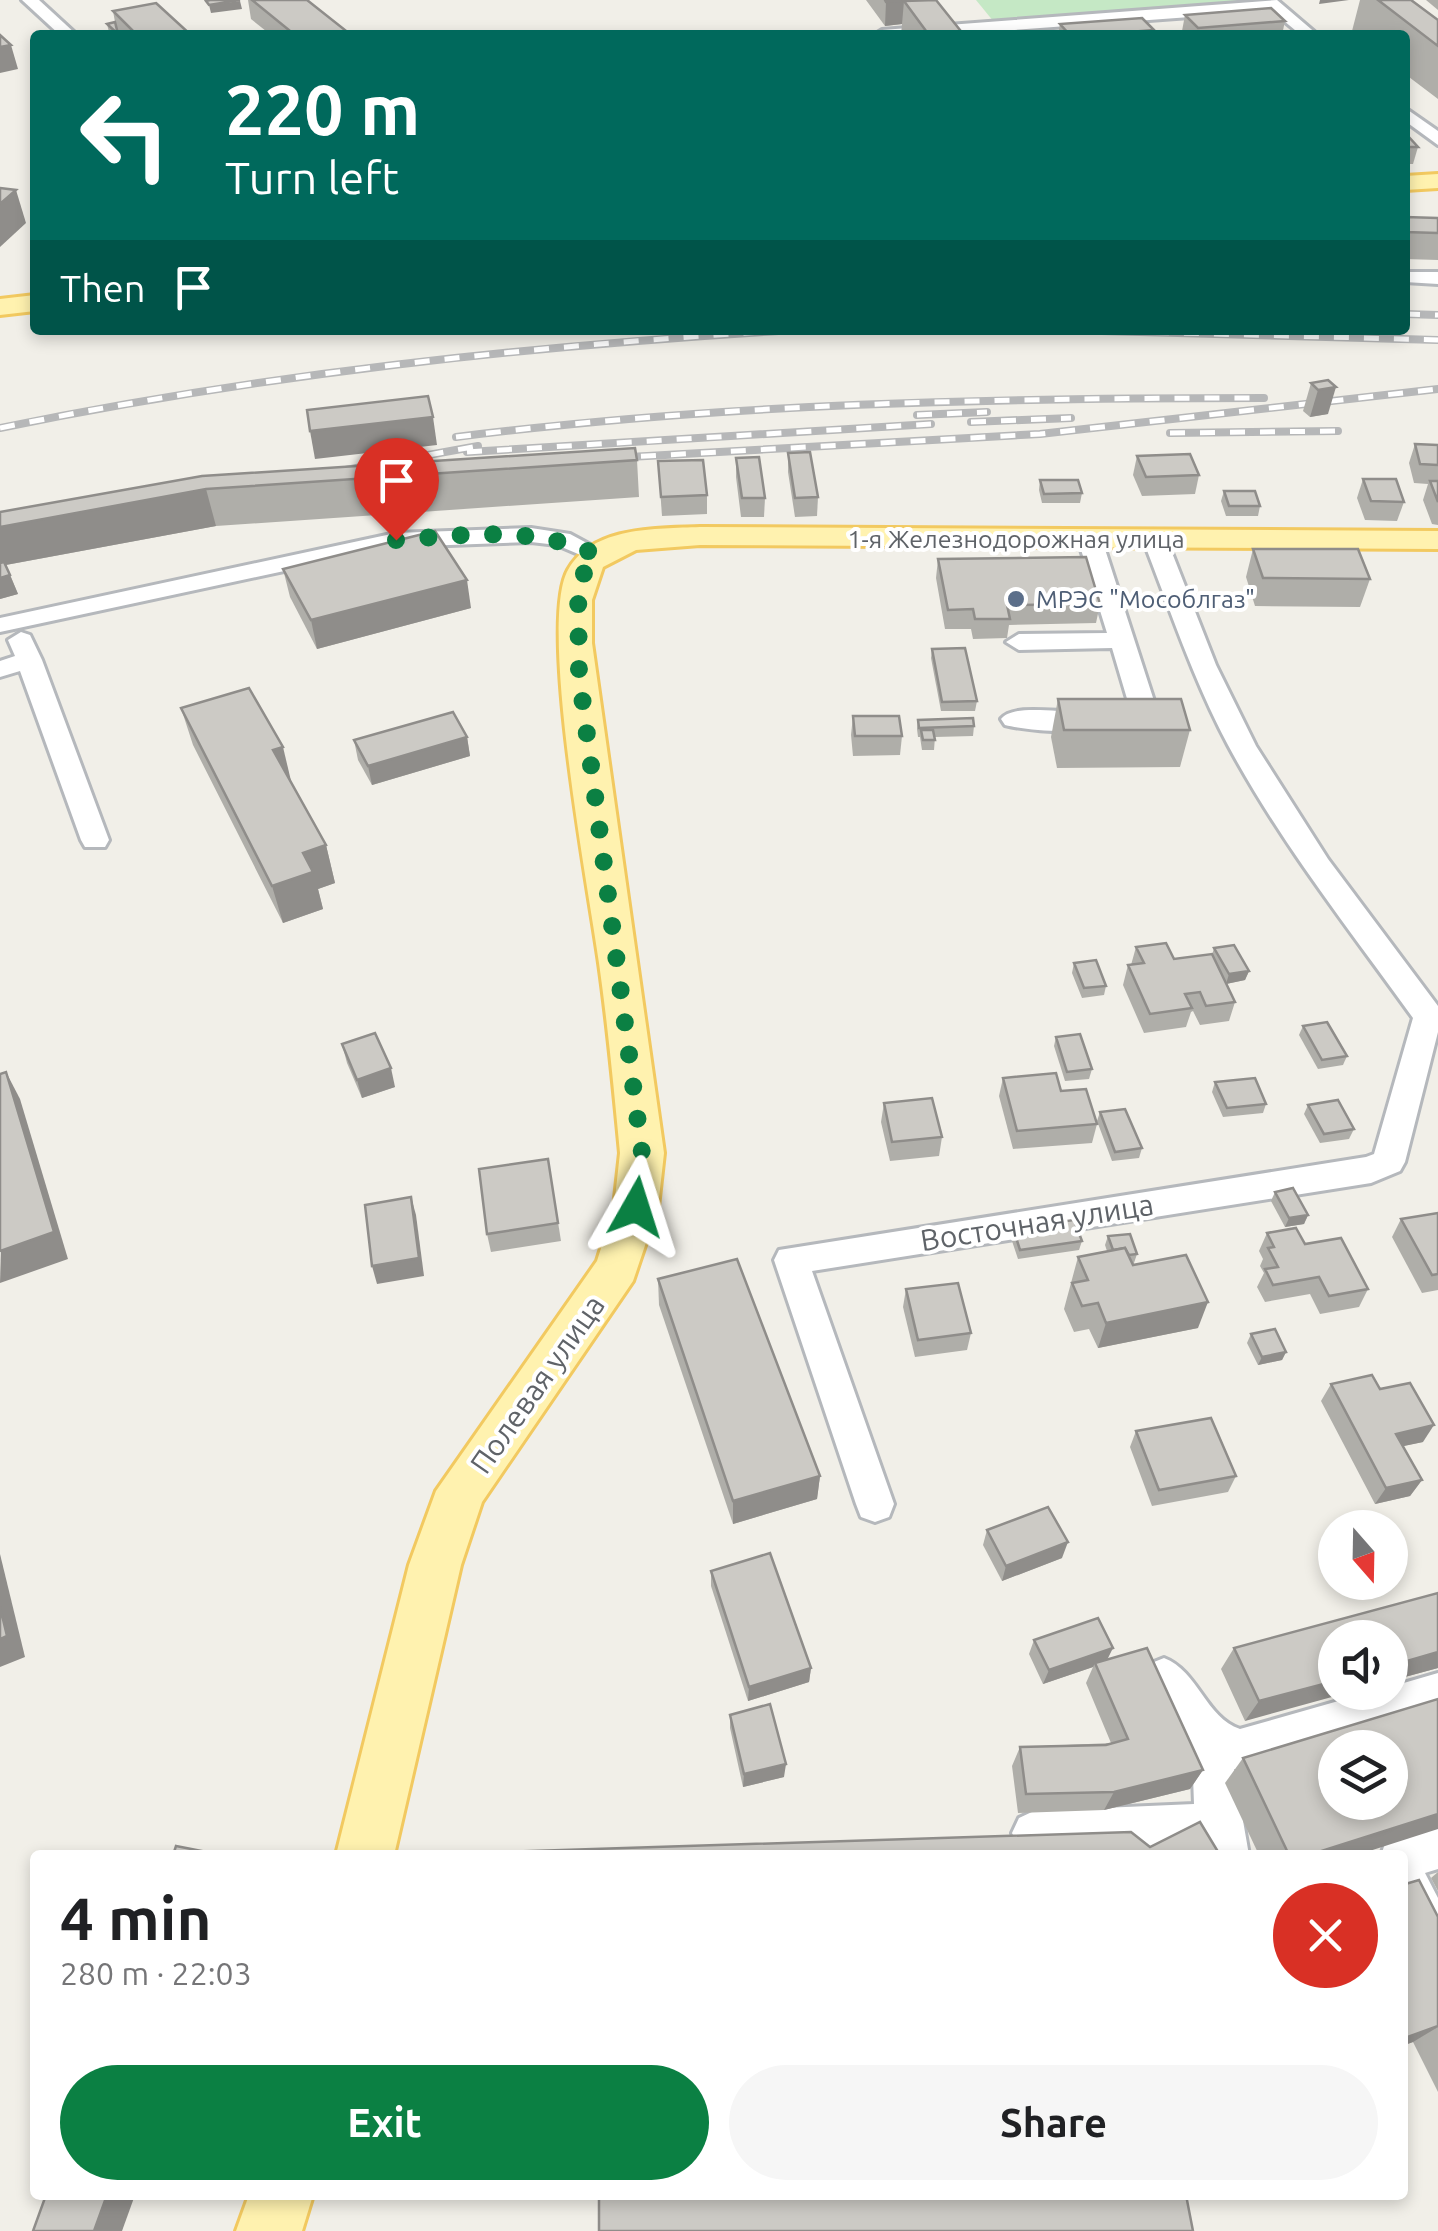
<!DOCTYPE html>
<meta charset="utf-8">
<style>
body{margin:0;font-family:Ubuntu,sans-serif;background:#f6f6f6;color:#202124;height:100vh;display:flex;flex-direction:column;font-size:38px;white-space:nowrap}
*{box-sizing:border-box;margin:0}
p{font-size:32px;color:#757577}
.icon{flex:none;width:55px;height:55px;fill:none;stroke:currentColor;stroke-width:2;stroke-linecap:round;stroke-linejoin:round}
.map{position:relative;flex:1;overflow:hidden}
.side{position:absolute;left:30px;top:1850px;width:1378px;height:350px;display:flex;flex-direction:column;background:#fff;border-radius:10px;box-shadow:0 5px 15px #0003}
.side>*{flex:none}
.banner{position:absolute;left:30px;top:30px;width:1380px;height:305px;border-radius:10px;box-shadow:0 5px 15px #0003;background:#00695c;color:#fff;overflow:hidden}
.needle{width:65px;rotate:160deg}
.controls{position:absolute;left:1318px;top:1510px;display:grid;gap:20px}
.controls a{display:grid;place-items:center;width:90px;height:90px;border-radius:50%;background:#fff;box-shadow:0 5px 15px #0003;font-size:50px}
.pin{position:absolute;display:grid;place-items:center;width:85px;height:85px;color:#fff;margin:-102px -42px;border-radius:50% 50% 50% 0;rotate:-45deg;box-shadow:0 0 10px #0007}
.pin .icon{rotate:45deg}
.me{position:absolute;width:110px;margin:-55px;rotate:6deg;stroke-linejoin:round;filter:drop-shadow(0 0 8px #0008)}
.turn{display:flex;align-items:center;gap:35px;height:210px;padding:0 30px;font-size:45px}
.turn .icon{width:130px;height:130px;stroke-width:2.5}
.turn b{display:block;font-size:70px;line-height:85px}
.then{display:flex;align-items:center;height:95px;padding:0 30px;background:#0003;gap:20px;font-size:38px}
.round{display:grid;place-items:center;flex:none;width:105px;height:105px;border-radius:52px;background:#f6f6f6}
.summary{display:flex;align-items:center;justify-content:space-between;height:170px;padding:0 30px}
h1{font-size:60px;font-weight:600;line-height:75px}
.button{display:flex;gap:20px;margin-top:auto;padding:20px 30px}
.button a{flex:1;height:115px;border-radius:60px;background:#0b8043;color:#fff;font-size:40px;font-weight:600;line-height:115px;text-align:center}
.button a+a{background:#f6f6f6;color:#202124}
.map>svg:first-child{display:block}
.green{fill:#c5e8c5}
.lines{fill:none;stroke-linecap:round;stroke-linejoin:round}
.minor-casing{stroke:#b5b8bc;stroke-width:6}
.major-casing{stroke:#f2c960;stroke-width:6}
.minor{fill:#fff;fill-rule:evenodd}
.major{fill:#fff2af;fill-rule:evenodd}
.rail-casing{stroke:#b6b7b8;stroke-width:8}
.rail{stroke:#fff;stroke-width:5;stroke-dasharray:15;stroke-linecap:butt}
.wall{fill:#afaea9}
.shaded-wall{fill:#8f8d8a}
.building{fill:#cccac5;stroke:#8f8d8a;stroke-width:2.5;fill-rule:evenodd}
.route{stroke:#0b8043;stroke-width:18;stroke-dasharray:0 32.4}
.service-dot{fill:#5c6f8a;stroke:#fff;stroke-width:4}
.labels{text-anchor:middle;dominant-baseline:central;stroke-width:8;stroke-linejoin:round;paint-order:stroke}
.far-street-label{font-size:25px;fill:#5f6368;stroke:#fff}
.far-service-label{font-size:25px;fill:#4e5e75;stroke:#fff;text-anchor:start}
.street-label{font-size:30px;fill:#5f6368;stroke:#fff}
</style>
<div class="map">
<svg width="1438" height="2231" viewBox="0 0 1438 2231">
<rect width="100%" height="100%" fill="#f1efe8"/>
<path class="green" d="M976,0H1261L1266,4L994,22Z"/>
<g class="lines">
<defs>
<g id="minor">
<path d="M22,0H39L77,35H60Z"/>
<path d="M1277,0L1318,35H1301L1272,11L945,35H874L882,30Z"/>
<path d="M1405,108L1438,131V145L1405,121Z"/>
<path d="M1405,272H1438V284L1405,282Z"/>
<path d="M531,528L570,534L609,555L597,562L557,545L531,542L396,547L0,632V618L396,533Z"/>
<path d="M1090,533L1102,540L1155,704C1131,737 1041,734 1005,725L1001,719C1019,697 1095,725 1128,702L1112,648L1019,650L1006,642L1019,634L1107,633L1078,540Z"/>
<path d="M1155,533L1167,540L1216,665L1256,746L1328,859L1438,1006V1032L1405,1162L1400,1171L1371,1183L812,1271L894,1504L889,1517L875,1522L861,1517L856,1504L774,1260L779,1250L1366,1157L1374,1154L1413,1018C1349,929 1280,842 1228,745C1193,679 1170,609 1143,540Z"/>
<path d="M21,632L30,635L42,660L109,840L105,847H85L81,840L20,671L0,677V661L15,656L8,640Z"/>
<path d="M1164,1658C1198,1671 1206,1718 1240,1729L1370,1692H1390V1687L1438,1673V1715L1240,1771L1234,1769L1249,1855H1205L1203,1847L1034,1855L1019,1848L1012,1833L1019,1818L1034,1811L1194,1804L1192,1748L1143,1678L1149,1664Z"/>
<path d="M1438,1825V1869L1425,1873L1438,1898V1967L1422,1960L1402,1922V1855H1381L1386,1841Z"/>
</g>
<g id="major">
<path d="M1438,174V188L1405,190V176Z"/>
<path d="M35,295V311L0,315V299Z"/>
<path d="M700,527L1438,531V549L700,545L636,550L603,567L592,600V643L664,1153L658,1207L633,1281L482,1502L461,1565L394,1855H336L409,1565L436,1491L597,1261L614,1207L620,1153C614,1090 608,1026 599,963C589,891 538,623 568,570C593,526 656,529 700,527Z"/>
<path d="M249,2195H313L302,2231H236Z"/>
</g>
</defs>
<use href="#minor" class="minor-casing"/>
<use href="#major" class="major-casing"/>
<use href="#minor" class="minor"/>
<use href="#major" class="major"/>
<defs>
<g id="rail">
<path d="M1405,314L1438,315"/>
<path d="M1064,330L1438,340"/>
<path d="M917,415L987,412"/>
<path d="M971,422L1071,418"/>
<path d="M0,428C263,374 527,346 795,330"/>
<path d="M1170,433L1338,431"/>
<path d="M456,437C726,403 992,398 1264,398"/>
<path d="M467,452L931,424"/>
<path d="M611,458L1040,434L1438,389"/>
<path d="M340,471L478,446"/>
</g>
</defs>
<use href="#rail" class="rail-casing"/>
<use href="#rail" class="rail"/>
</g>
<g class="wall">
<path d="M248,0H307L350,35H271L251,19Z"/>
<path d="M866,0H914L964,35H901L902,24L885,26Z"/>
<path d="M1360,0H1411L1438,20V99L1405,74V35H1357L1352,31Z"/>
<path d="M1426,0H1438V10Z"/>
<path d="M113,11L137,35H113L109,32L107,24L115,22Z"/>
<path d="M1185,15L1285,21L1282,35H1186L1182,31Z"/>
<path d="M1060,24L1154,30L1153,35H1058Z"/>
<path d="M1405,135L1418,147L1413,164H1405Z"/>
<path d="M1405,217L1438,218V260L1405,259Z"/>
<path d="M1328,380V414L1310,417L1303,411L1311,383Z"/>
<path d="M1415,444L1438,445V525L1432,524L1423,500L1428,484L1414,483L1409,463Z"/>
<path d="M788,453L818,497L817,516L795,517L788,472Z"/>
<path d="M1137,456L1199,475L1195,494L1142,496L1133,475Z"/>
<path d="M736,458L765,498L764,517H741L736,477Z"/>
<path d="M637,460L639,497L216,526L6,565L18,594L0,599V512L202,476Z"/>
<path d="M658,461L707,495V514L662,516Z"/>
<path d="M1363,479L1404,502L1397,521L1365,520L1357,498Z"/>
<path d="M1040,480L1082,493L1080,503H1042L1039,490Z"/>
<path d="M1224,491L1260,506L1258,516H1226L1221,501Z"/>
<path d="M1253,549L1370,579L1360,607L1255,606L1246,577Z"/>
<path d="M938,559L1100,604L1096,623L1009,625L1007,638L973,639L971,629H945L936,578Z"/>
<path d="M283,569L471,608L317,649L290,597Z"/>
<path d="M932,649L977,701L975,711H941L931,658Z"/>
<path d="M1058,699L1190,730L1180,767L1057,768L1051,737Z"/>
<path d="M181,708L292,785L326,845L335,883L318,889L323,909L283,923L193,745Z"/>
<path d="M853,716L902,736L900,755L853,756L851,735Z"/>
<path d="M918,720L974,726L973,736L935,737L934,750H922L920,737H918L917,729Z"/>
<path d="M467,737L470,756L372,785L358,760L354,740Z"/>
<path d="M1136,947L1174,959L1212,955L1214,948L1249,971L1245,980L1226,984L1235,1002L1229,1021L1200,1025L1193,1011L1191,1012L1186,1027L1144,1033L1123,985L1128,965H1131Z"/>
<path d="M1074,963L1106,986L1104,995L1082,998L1072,973Z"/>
<path d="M1303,1026L1347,1056L1343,1065L1318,1069L1299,1035Z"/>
<path d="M1056,1037L1092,1069L1089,1079L1065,1081L1054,1046Z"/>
<path d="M342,1044L395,1087L362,1098L347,1063Z"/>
<path d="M1003,1078L1061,1091L1097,1124L1092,1143L1013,1149L999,1096Z"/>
<path d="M1215,1082L1266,1104L1263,1113L1223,1117L1212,1092Z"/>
<path d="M884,1103L942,1137L939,1156L890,1161L881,1122Z"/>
<path d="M1308,1105L1354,1129L1349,1139L1320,1143L1304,1114Z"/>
<path d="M1100,1112L1142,1148L1139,1158L1112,1161L1097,1121Z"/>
<path d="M548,1159L561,1241L491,1252L487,1234Z"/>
<path d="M1275,1192L1308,1215L1304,1224L1285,1227L1271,1201Z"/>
<path d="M1438,1213V1290L1422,1293L1392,1237L1401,1219Z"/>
<path d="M1013,1228L1082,1241L1079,1250L1018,1259L1011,1238Z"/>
<path d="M1267,1233L1305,1244L1368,1289L1359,1307L1320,1314L1310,1294L1265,1302L1257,1287L1264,1273L1260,1266L1263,1259L1259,1251Z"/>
<path d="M1108,1236L1137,1254L1134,1263L1133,1264L1198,1328L1098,1348L1089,1329L1074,1332L1064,1309L1078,1257L1107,1251L1105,1245Z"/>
<path d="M658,1279L820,1476L817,1499L733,1524L659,1305Z"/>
<path d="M906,1289L971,1333L967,1350L915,1357L903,1307Z"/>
<path d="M1251,1334L1286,1352L1282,1360L1258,1365L1247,1343Z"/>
<path d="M1331,1384L1380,1389L1423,1442L1403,1446L1422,1480L1410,1496L1375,1504L1321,1401Z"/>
<path d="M1136,1431L1236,1476L1228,1492L1152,1506L1130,1447Z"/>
<path d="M987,1530L1062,1558L1002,1581L983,1545Z"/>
<path d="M711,1571L811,1668L809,1682L748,1701L711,1586Z"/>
<path d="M1438,1593V1668L1390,1681V1638L1245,1721L1221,1669L1234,1648Z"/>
<path d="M1034,1640L1108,1659L1203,1770L1190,1789L1104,1810L1018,1813L1012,1766L1020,1747L1111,1743L1086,1683L1093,1667L1043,1684L1029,1654Z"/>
<path d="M730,1715L784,1777L743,1787L730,1728Z"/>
<path d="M1243,1758L1357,1855H1259L1225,1783Z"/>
<path d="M1438,1872V1891L1431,1878Z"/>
<path d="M1402,1885L1438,1917V2092L1413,2042L1402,2046Z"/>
</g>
<g class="shaded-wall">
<path d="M1320,0H1349L1319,4Z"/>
<path d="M240,1L242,9L211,13L209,5Z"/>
<path d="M904,1L902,24L885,26L886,2Z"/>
<path d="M11,45L18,69L0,73V47Z"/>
<path d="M16,190L26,223L0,247V204Z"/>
<path d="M1336,387L1328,414L1310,417L1318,390Z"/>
<path d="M433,417L437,445L315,459L310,431Z"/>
<path d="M206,489L216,526L0,566V527Z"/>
<path d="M10,575L18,594L0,599V578Z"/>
<path d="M467,580L471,608L317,649L311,620Z"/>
<path d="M467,737L470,756L372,785L368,766Z"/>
<path d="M283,747L292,785L273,750Z"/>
<path d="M326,845L335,883L318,889L323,909L283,923L272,886L303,853Z"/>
<path d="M1249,971L1245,980L1226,984L1229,974Z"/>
<path d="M391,1068L395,1087L362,1098L357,1080Z"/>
<path d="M6,1072L20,1099L68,1259L0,1283Z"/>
<path d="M411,1197L416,1215L424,1276L377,1284L372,1266Z"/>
<path d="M1308,1215L1304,1224L1285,1227L1289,1218Z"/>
<path d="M1208,1302L1198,1328L1098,1348L1106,1323Z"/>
<path d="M1286,1352L1282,1360L1258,1365L1262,1357Z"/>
<path d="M1434,1425L1423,1442L1385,1450L1396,1434Z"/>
<path d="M820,1476L817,1499L733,1524V1501Z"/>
<path d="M1422,1480L1410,1496L1375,1504L1386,1488Z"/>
<path d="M1068,1542L1062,1558L1002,1581L1006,1566Z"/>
<path d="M0,1554L25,1657L0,1667Z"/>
<path d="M1113,1648L1106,1662L1095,1663L1093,1667L1043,1684L1049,1670Z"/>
<path d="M1438,1652V1668L1390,1681V1666Z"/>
<path d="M811,1668L809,1682L748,1701L749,1687Z"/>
<path d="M1335,1681V1692H1350L1245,1721L1259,1701Z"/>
<path d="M786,1764L784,1777L743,1787L744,1774Z"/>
<path d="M1203,1770L1190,1789L1104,1810L1114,1792Z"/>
<path d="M1438,1814V1829L1357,1855H1309Z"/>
<path d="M1438,2027L1413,2042L1402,2046V2039Z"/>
<path d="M107,2195H135L122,2231H94Z"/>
</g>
<g class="building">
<path d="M240,0L209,5L206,1L210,0Z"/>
<path d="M252,0H307L350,34L295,35Z"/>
<path d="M885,0H915L886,2Z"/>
<path d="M936,0L964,35H929L904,1Z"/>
<path d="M1378,0H1411L1438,20V46Z"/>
<path d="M156,3L191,35H137L113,11Z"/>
<path d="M1271,8L1285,21L1198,28L1185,15Z"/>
<path d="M1142,18L1154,30L1092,35H1070L1060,24Z"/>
<path d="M115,22L118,34L107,24Z"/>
<path d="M0,35L11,45L0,47Z"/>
<path d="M1405,135H1407L1418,147H1405Z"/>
<path d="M0,188L16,190L0,204Z"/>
<path d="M1405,217L1438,218V233L1405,232Z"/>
<path d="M1328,380L1336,387L1318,390L1311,383Z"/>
<path d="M428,396L433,417L310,431L307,410Z"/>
<path d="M1415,444L1438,445V465L1420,464Z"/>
<path d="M635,448L637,460L206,489L0,527V512L202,476Z"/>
<path d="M810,452L818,497L795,498L788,453Z"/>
<path d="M1190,454L1199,475L1146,477L1137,456Z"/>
<path d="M759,457L765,498H742L736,458Z"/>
<path d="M703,460L707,495L661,497L658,461Z"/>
<path d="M1363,479H1396L1404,502L1371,501Z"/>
<path d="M1040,480H1078L1082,493L1044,494Z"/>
<path d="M1430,481H1438V502Z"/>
<path d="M1224,491H1255L1260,506H1229Z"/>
<path d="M435,531L467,580L311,620L283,569Z"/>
<path d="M1253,549H1358L1370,579L1263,578Z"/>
<path d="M1086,557L1100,604L1007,605L1010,619H975L973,609L948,610L938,559Z"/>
<path d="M4,562L10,575L0,578V563Z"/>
<path d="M965,648L977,701L942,702L932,649Z"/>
<path d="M249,688L283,747L273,750L326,845L303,853L313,872L272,886L181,708Z"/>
<path d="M1058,699H1181L1190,730H1064Z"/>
<path d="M453,712L467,737L368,766L354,740Z"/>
<path d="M853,716H899L902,736H855Z"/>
<path d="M973,718L974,726L919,728L918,720Z"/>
<path d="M921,730H933L935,740H923Z"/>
<path d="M1166,943L1174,959L1212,954L1235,1002L1206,1006L1200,992L1185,994L1192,1008L1150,1014L1128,965L1144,963L1136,947Z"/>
<path d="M1234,945L1249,971L1229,974L1214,948Z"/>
<path d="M1096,960L1106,986L1084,988L1074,963Z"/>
<path d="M1327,1022L1347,1056L1322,1060L1303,1026Z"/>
<path d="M375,1033L391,1068L357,1080L342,1044Z"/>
<path d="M1080,1034L1092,1069L1067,1072L1056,1037Z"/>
<path d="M6,1072L54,1232L0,1251V1074Z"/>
<path d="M1056,1073L1061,1091L1086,1089L1097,1124L1017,1131L1003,1078Z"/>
<path d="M1255,1078L1266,1104L1227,1108L1215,1082Z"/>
<path d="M932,1098L942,1137L892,1142L884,1103Z"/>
<path d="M1338,1100L1354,1129L1324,1134L1308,1105Z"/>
<path d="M1125,1109L1142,1148L1115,1152L1100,1112Z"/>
<path d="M548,1159L558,1223L487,1234L479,1169Z"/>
<path d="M1293,1188L1308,1215L1289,1218L1275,1192Z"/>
<path d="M411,1197L419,1258L372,1266L365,1205Z"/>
<path d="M1438,1213V1274L1432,1275L1401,1219Z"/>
<path d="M1074,1220L1082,1241L1020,1250L1013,1228Z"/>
<path d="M1296,1228L1305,1244L1341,1238L1368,1289L1329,1296L1319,1277L1273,1285L1265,1269L1278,1267L1268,1248L1274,1247L1267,1233Z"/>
<path d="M1130,1234L1137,1254L1129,1255L1125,1248L1113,1250L1108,1236Z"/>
<path d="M1125,1248L1133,1265L1186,1255L1208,1302L1106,1323L1098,1303L1082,1306L1072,1283L1088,1280L1078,1257Z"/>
<path d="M737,1259L820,1476L733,1501L658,1279Z"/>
<path d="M958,1283L971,1333L918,1340L906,1289Z"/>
<path d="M1275,1329L1286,1352L1262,1357L1251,1334Z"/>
<path d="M1372,1375L1380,1389L1410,1383L1434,1425L1396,1434L1422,1480L1386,1488L1331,1384Z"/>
<path d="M1211,1418L1236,1476L1159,1490L1136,1431Z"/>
<path d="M1048,1507L1068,1542L1006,1566L987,1530Z"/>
<path d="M770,1553L811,1668L749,1687L711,1571Z"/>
<path d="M1438,1593V1652L1390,1666V1638H1335V1681L1259,1701L1234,1648Z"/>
<path d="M0,1607L7,1636L0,1639Z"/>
<path d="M1098,1618L1113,1648L1049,1670L1034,1640Z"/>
<path d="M1147,1648L1203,1770L1114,1792L1026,1794L1020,1747L1106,1745L1128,1739L1095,1663Z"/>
<path d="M1438,1699V1814L1309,1855H1289L1243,1758ZM1335,1748H1390V1802H1335Z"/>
<path d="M770,1704L786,1764L744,1774L730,1715Z"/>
<path d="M1200,1822L1220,1855H402L1131,1832L1150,1847Z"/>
<path d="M176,1846L222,1855H173Z"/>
<path d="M1419,1880L1438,1917V2026L1402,2039V1885Z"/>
<path d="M46,2195H107L94,2231H33Z"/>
<path d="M599,2195H1186L1193,2231H599Z"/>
</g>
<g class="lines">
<path class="route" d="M396,540C465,535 533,525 597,555L578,582L579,674L642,1153L636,1207"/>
</g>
<circle class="service-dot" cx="1016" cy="599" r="10"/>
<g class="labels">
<g class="far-street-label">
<text x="1016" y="539">1-я Железнодорожная улица</text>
</g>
<g class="far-service-label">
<text x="1036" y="599">МРЭС "Мособлгаз"</text>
</g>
<g class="street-label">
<text transform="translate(1037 1222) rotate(-9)">Восточная улица</text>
<text transform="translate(537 1384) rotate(-55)">Полевая улица</text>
</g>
</g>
</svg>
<div class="controls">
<a><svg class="needle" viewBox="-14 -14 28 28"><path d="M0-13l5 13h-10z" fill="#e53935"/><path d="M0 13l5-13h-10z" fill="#757577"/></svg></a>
<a><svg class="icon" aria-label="sound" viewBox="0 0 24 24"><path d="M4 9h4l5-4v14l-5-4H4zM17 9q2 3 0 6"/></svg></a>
<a><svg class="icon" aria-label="layers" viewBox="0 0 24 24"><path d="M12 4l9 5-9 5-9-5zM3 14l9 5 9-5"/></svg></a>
</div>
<div class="pin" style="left:396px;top:540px;background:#d93025"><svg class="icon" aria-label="arrive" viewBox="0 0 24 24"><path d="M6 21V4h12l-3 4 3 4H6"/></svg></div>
<svg class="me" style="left:636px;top:1207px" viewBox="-20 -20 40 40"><path d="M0-17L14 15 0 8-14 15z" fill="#0b8043" stroke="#fff" stroke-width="4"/></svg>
<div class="banner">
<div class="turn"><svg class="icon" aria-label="left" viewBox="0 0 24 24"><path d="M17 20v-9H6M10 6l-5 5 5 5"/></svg><div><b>220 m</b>Turn left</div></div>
<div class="then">Then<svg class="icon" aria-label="arrive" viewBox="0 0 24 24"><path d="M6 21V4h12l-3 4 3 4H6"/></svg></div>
</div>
<section class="side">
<div class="summary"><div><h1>4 min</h1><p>280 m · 22:03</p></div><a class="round" style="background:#d93025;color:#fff"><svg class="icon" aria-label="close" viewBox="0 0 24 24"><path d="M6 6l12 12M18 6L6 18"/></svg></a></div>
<div class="button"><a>Exit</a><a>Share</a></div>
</section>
</div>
